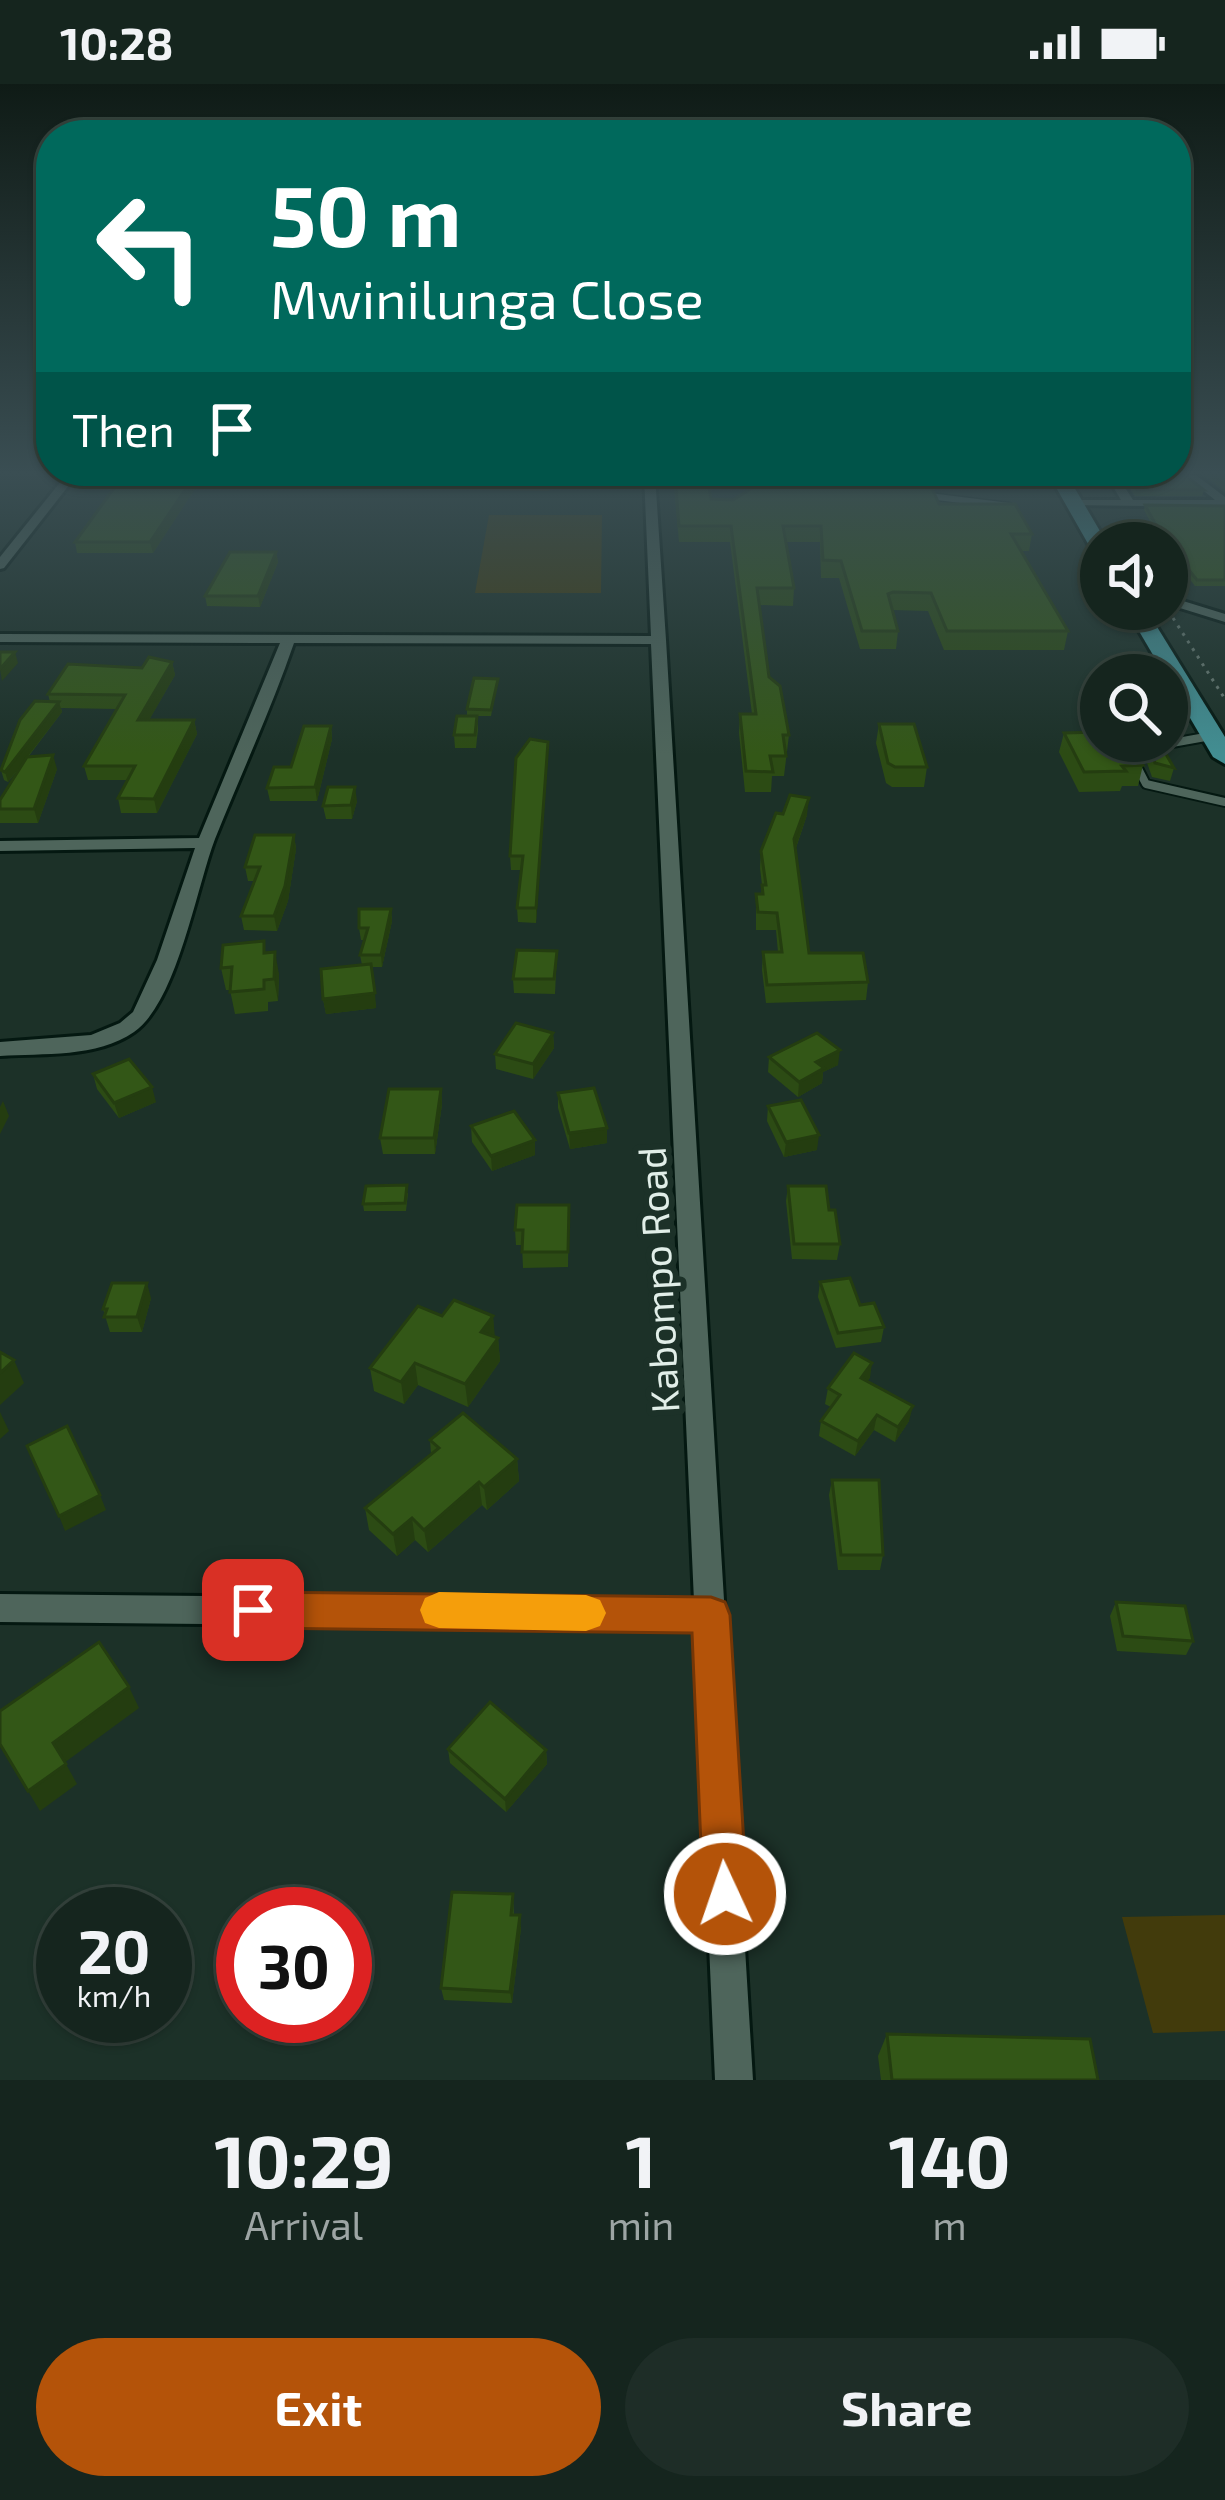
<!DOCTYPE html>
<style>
body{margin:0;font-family:"Exo 2",sans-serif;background:#1e2d27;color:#f1f3f6;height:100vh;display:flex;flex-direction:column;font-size:45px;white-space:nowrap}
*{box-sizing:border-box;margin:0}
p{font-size:39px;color:#9da5a4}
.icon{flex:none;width:66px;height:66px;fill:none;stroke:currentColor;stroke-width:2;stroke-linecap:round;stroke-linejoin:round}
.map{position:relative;height:1996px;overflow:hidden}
.sheet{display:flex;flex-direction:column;background:#15251e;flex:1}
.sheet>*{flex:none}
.top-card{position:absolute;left:36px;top:36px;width:1155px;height:366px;border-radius:48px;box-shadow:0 3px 9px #0004,0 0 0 3px #34423c;background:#00695c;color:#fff;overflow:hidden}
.tools{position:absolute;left:1080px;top:438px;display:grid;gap:24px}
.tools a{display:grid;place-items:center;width:108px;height:108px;border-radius:50%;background:#15251e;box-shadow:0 3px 9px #0004,0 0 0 3px #34423c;font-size:60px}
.speed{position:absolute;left:36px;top:1803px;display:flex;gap:24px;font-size:60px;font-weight:700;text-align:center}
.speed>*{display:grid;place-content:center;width:156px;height:156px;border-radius:50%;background:#15251e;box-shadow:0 3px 9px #0004,0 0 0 3px #34423c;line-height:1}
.speed small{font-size:30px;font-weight:400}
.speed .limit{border:18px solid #d22;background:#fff;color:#111}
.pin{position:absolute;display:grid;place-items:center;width:102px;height:102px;color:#fff;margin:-51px;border-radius:24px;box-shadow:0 6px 18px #0006}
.me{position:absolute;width:132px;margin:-66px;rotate:357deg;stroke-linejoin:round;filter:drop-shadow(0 0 9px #0008)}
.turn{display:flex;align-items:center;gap:42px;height:252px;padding:0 36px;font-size:54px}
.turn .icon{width:156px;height:156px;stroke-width:2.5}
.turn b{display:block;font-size:84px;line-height:102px}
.then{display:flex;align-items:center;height:114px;padding:0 36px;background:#0003;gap:24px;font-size:45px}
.eta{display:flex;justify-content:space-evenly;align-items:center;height:204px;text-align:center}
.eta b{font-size:72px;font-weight:700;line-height:84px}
.action{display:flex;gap:24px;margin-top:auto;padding:24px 36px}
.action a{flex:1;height:138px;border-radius:72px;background:#b45309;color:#fff;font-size:48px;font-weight:700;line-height:138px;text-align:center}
.action a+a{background:#1e2d27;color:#f1f3f6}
.status{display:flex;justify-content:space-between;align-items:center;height:84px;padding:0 60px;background:#15251e;direction:ltr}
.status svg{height:33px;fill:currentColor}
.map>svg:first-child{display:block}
.green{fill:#423b0c}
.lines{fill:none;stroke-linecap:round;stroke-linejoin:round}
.service-far1-casing{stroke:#041811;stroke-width:9}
.service-casing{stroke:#041811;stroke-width:12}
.minor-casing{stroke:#041811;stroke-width:6}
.trunk-casing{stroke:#041811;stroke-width:6}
.path{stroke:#687a72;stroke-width:3;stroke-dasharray:3 6;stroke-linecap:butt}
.service-far1{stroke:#4e655b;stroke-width:6}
.service{stroke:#4e655b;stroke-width:8}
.minor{fill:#4e655b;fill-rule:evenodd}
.trunk{fill:#428e92;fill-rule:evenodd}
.wall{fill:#2c4b14}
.shaded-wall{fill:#243d10}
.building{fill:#335717;stroke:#243d10;stroke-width:3}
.route{fill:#b45309;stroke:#753606;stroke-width:3}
.slow{fill:#f59e0b}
.labels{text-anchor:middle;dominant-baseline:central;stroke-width:12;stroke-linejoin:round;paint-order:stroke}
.street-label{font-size:39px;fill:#e1eee8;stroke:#1c3128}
</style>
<div class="status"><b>10:28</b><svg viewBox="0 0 49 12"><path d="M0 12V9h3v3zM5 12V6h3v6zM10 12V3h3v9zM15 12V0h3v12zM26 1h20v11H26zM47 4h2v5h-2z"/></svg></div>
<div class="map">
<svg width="1225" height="1996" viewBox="0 0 1225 1996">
<rect width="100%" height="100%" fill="#1c3128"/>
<g class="green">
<path d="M356,391H552L549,407L350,404Z"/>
<path d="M489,431H602L601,509H475Z"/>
<path d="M1225,1831V1947L1153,1949L1122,1833Z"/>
</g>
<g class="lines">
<defs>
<path id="service-far1" d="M921,411L1009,422V427"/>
<path id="service" d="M1211,652L1144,664L1131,671L1146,700L1225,718"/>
<g id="minor">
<path d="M66,391H77L4,484L0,485V473Z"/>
<path d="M644,391H655L666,556L753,1996H715L695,1545L0,1538V1510L694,1517L651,560L294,559C271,626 241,690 215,755C196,805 177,918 134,948C97,974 43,969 0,972V958L91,951L120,939L133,928L157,876L195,764L0,767V757L199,754L280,559L0,558V550L651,552Z"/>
<path d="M1106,391H1117L1133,416H1215L1184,391H1196L1225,413V423L1071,421V417L1075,416H1121Z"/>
<path d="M1167,512L1225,530V538L1167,520Z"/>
</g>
<g id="trunk">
<path d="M1049,391H1067L1107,459H1101V471L1091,465Z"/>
<path d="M1126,525H1146L1225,653V680L1213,673Z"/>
</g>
</defs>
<use href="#service-far1" class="service-far1-casing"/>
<use href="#service" class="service-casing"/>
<use href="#minor" class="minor-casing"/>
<use href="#trunk" class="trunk-casing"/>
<path class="path" d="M1173,534L1225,615"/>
<use href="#service-far1" class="service-far1"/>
<use href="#service" class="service"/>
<use href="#minor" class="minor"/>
<use href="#trunk" class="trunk"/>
</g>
<g class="wall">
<path d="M86,391H204L153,469H77L75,458L113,406L85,405L83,394Z"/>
<path d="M673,391H707L711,415L733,416L784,391H960L959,399H924L923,403L939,420L1032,450L1029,467H1021L1068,547L1064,566H944L928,527L892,526L898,547L896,565H860L839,494H821L820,458H786L794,504L793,522L759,521L769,593L789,651L784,692H772L771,708H745L739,649L740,630H752L730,458H679Z"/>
<path d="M1122,391H1185L1204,406L1202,412H1135Z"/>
<path d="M1204,391H1225V407Z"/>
<path d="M1145,421L1225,422V502H1195L1167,466V459H1162L1144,426Z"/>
<path d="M276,468L278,478L260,523L207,522L205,512Z"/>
<path d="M172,578L175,591L149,636H194L197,650L157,729H121L118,714L127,696H88L84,682L117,625L61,624L62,628L28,673L57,685L38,739H0V716L22,681L8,698L4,696L1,686L50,618L48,610L142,584Z"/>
<path d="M498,595L491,632H467V625Z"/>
<path d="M477,632L478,645L476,664H455L454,651Z"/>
<path d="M879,640L927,683L924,703H892L886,699L876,659Z"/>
<path d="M331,642L332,655L317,717H270L267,704L291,683Z"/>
<path d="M1064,649L1143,681L1138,702H1122L1120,707L1079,708L1059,668Z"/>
<path d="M548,658L536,839L518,838L517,824L522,786H511L510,772Z"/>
<path d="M1148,660L1174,684L1170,697L1152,693L1145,673Z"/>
<path d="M357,717L352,735H326L323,722Z"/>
<path d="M807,731L796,764L809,869L868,898L866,916L766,919L762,886L763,868H778L776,846H756V810H761L762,801L760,784L761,767Z"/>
<path d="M294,751L296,765L288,817L277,847L244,846L241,832L255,797H248L245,783Z"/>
<path d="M391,825L392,837L382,883H371L376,924L326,930L323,915L362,881L360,871L364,856H361L359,844Z"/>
<path d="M557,867L555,910L514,909L513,895Z"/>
<path d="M267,869L279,890L278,917L268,918V927L235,930L230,906H226L221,884Z"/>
<path d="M553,949L554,964L533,995L496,985L495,970Z"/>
<path d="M769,973L838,981L823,988L822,999L798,1013L768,988Z"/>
<path d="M93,990L156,1018L119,1034L97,1005Z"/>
<path d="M441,1005L442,1020L435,1070H383L380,1054Z"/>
<path d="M558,1009L607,1059L570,1065L558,1024Z"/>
<path d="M768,1022L817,1066L784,1073L767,1037Z"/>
<path d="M471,1042L535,1056V1071L492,1087L472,1058Z"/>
<path d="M788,1102L829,1126L840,1160L837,1176L792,1175L786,1117Z"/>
<path d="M408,1109L406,1127H364L363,1120Z"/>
<path d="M569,1121L568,1183L523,1184L522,1161H516L515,1146Z"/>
<path d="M820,1198L860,1221L884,1243L881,1258L836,1264L818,1213Z"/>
<path d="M151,1214L142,1248H110L103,1225Z"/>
<path d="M442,1232H493L494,1253L498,1254L500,1277L468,1323L418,1301L404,1320L374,1307L370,1284Z"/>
<path d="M872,1279L867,1297L909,1337L895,1358L874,1346L855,1372L819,1352L821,1337L831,1323L825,1320L828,1304Z"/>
<path d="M430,1356L517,1375L519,1397L487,1426L482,1421L428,1468L415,1456L397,1472L369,1446L365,1424L431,1370Z"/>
<path d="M832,1396L883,1471L880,1486H838L829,1411Z"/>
<path d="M1116,1518L1193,1557L1186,1571L1117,1567L1110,1532Z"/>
<path d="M448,1665L546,1666L547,1680L506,1728L450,1679Z"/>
<path d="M513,1810L514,1831L521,1844L512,1919L444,1916L441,1904Z"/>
<path d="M887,1950L1098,1996H881L878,1972Z"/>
</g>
<g class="shaded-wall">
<path d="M195,391H204L153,469L150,458Z"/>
<path d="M276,468L278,478L260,523L258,512Z"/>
<path d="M15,568L18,579L2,597L0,585Z"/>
<path d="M172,578L175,591L141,650L138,636Z"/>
<path d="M59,618L62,628L8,698L5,688Z"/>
<path d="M194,636L197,650L157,729L154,715Z"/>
<path d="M331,642L332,655L317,717L315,703Z"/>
<path d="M548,658V671L536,839V824Z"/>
<path d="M53,671L57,685L38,739L34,725Z"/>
<path d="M355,703L357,717L352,735L351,721Z"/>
<path d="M809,714L807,731L793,772L794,755Z"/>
<path d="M294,751L296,765L288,817L277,847L274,832Z"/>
<path d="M391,825L392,837L382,883L381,871Z"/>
<path d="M275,868L279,890L278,917L274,895Z"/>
<path d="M375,909L376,924L326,930L323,915Z"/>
<path d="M553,949L554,964L533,995V980Z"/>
<path d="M840,966L838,981L823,988L822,999L798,1013L799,998L816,978Z"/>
<path d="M152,1003L156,1018L119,1034L114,1019Z"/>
<path d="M441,1005L442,1020L435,1070L434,1054Z"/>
<path d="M3,1017L9,1032L0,1050V1023Z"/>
<path d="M607,1044V1059L570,1065L569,1049Z"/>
<path d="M819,1051L817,1066L784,1073L786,1058Z"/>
<path d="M535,1056V1071L492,1087L491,1072Z"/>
<path d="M147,1199L151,1214L142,1248L137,1233Z"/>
<path d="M493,1232L495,1254L481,1248Z"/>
<path d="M498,1254L500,1277L468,1323L465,1300Z"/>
<path d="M14,1276L24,1299L0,1321V1289Z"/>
<path d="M415,1279L418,1301L404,1320L401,1298Z"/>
<path d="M872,1279L870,1294L859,1309L861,1294Z"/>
<path d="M913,1322L909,1337L895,1358L898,1343Z"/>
<path d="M0,1328L9,1347L0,1355Z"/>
<path d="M877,1331L874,1346L855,1372L858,1357Z"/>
<path d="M517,1375L519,1397L487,1426L484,1403Z"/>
<path d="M479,1398L482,1421L428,1468L424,1446Z"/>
<path d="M100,1411L106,1426L65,1447L59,1432Z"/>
<path d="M412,1434L415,1456L397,1472L393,1450Z"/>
<path d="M129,1603L139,1624L64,1679L53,1659Z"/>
<path d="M546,1666L547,1680L506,1728L505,1715Z"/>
<path d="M66,1680L77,1700L40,1727L28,1707Z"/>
<path d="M520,1831L521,1844L512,1919L510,1908Z"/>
</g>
<g class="building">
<path d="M86,391H195L150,458H75L120,396L83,394Z"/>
<path d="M675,391H707L711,415L733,416L769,393L777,395L784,391H841L877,400L932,404L939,420H1015L1032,450H1011L1068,547H947L931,509L893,508L888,510L898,547H862L841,477L823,476L821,442H783L794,504H757L769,593L780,602L789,651H783L786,672H770L773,688L746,687L740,630H756L731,442H679Z"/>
<path d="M874,391H922L924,395L879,392Z"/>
<path d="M1127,391H1185L1204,406H1137Z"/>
<path d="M1212,391H1225V401Z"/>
<path d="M1145,421L1225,422V496H1197L1163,454Z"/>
<path d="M230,468H276L258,512H205Z"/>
<path d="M0,568H15L0,585Z"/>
<path d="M149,573L172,578L138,636H194L154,715L118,714L135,682H84L125,611L48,610L68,580L142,584Z"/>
<path d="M474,594L498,595L491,626L467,625Z"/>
<path d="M35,617L59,618L5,688L1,686L20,636Z"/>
<path d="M457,632H477L475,651H454Z"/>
<path d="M879,640H914L927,683H895L888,679Z"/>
<path d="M304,642H331L315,703L267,704L274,683H291Z"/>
<path d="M1101,648V657H1130L1143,681L1122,682L1126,687L1084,688L1064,649Z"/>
<path d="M530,655L548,658L536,824H517L523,772H510L516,674Z"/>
<path d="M1148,660H1160L1174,684L1155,679Z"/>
<path d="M53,671L34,725H0V716L27,673Z"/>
<path d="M328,703H355L351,721L323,722Z"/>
<path d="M790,711L809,714L794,755L809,869H863L868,898L767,901L763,868H782L777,829L758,828L756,810H763L762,801H766L761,767L776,729L783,730Z"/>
<path d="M255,751H294L285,802L274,832H241L260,783H245Z"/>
<path d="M359,825H391L381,871H360L368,844H359Z"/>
<path d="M264,857V869L275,868L274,895L264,896V905L230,908L232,883L221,884L223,861Z"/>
<path d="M517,866L557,867L554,895H513Z"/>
<path d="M371,880L375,909L323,915L321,885Z"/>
<path d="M516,939L553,949L533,980L495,970Z"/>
<path d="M817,949L840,966L816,978L824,984L799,998L769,973Z"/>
<path d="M129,975L152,1003L114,1019L93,990Z"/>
<path d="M594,1004L607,1044L569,1049L558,1009Z"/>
<path d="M389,1005H441L434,1054H380Z"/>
<path d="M801,1016L819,1051L786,1058L768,1022Z"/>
<path d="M514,1027L535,1056L491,1072L471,1042Z"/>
<path d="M407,1101L405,1119L363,1120L366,1102Z"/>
<path d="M788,1102H826L829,1126H835L840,1160H794Z"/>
<path d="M517,1121H569L568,1168H522L523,1146H515Z"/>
<path d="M850,1194L860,1221L874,1219L884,1243L838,1249L820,1198Z"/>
<path d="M112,1199H147L137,1233H104L107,1225H103Z"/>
<path d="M454,1216L493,1232L481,1248L498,1254L465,1300L415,1279L401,1298L370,1284L418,1222L442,1232Z"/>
<path d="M0,1268L14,1276L0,1289Z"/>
<path d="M854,1269L872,1279L861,1294L913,1322L898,1343L877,1331L858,1357L821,1337L840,1311L828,1304Z"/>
<path d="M463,1329L517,1375L484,1403L479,1398L424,1446L412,1434L393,1450L365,1424L439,1364L430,1356Z"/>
<path d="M67,1342L100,1411L59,1432L27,1362Z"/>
<path d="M832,1396H879L883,1471H841Z"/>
<path d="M1116,1518L1185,1522L1193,1557L1123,1552Z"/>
<path d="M99,1558L129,1603L53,1659L66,1680L28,1707L0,1660V1627Z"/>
<path d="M490,1618L546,1666L505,1715L448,1665Z"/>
<path d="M452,1808L513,1810L511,1831H520L510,1908L441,1904Z"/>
<path d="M887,1950L1090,1955L1098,1996H892Z"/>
</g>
<linearGradient id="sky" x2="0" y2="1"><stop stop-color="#0f1b16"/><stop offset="0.58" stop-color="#3a4e53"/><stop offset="1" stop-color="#3a4e53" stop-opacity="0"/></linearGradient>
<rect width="1225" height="671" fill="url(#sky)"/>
<path class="route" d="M253,1508L711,1513L725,1518L730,1531L747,1810L741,1826L725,1833L709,1826L703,1810L692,1549L253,1544L239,1539L233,1526L239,1513Z"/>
<path class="slow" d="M439,1508L586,1511L600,1516L606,1529L600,1542L586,1547L439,1544L425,1539L420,1526L425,1514Z"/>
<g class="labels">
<g class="street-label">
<text transform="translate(657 1196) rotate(-93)">Kabompo Road</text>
</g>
</g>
</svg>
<div class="tools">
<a><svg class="icon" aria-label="sound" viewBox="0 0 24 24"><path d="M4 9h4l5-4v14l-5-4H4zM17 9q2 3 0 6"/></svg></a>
<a><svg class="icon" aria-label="search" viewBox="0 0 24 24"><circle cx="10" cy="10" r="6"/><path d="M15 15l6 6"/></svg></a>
</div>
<div class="speed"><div>20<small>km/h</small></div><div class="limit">30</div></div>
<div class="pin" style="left:253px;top:1526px;background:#d93025"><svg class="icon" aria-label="arrive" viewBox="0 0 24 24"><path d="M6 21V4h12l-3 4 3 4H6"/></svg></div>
<svg class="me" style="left:725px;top:1810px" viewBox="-20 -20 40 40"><circle r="17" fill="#b45309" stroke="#fff" stroke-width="3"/><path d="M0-11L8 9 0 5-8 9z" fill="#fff"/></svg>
<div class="top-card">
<div class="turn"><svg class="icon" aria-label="left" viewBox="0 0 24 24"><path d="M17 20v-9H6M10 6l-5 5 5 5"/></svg><div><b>50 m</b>Mwinilunga Close</div></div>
<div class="then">Then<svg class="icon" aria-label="arrive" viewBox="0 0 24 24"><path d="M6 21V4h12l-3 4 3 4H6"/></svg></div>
</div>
</div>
<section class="sheet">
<div class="eta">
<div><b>10:29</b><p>Arrival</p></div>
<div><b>1</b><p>min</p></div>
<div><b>140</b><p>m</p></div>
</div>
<div class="action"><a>Exit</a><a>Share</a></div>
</section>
